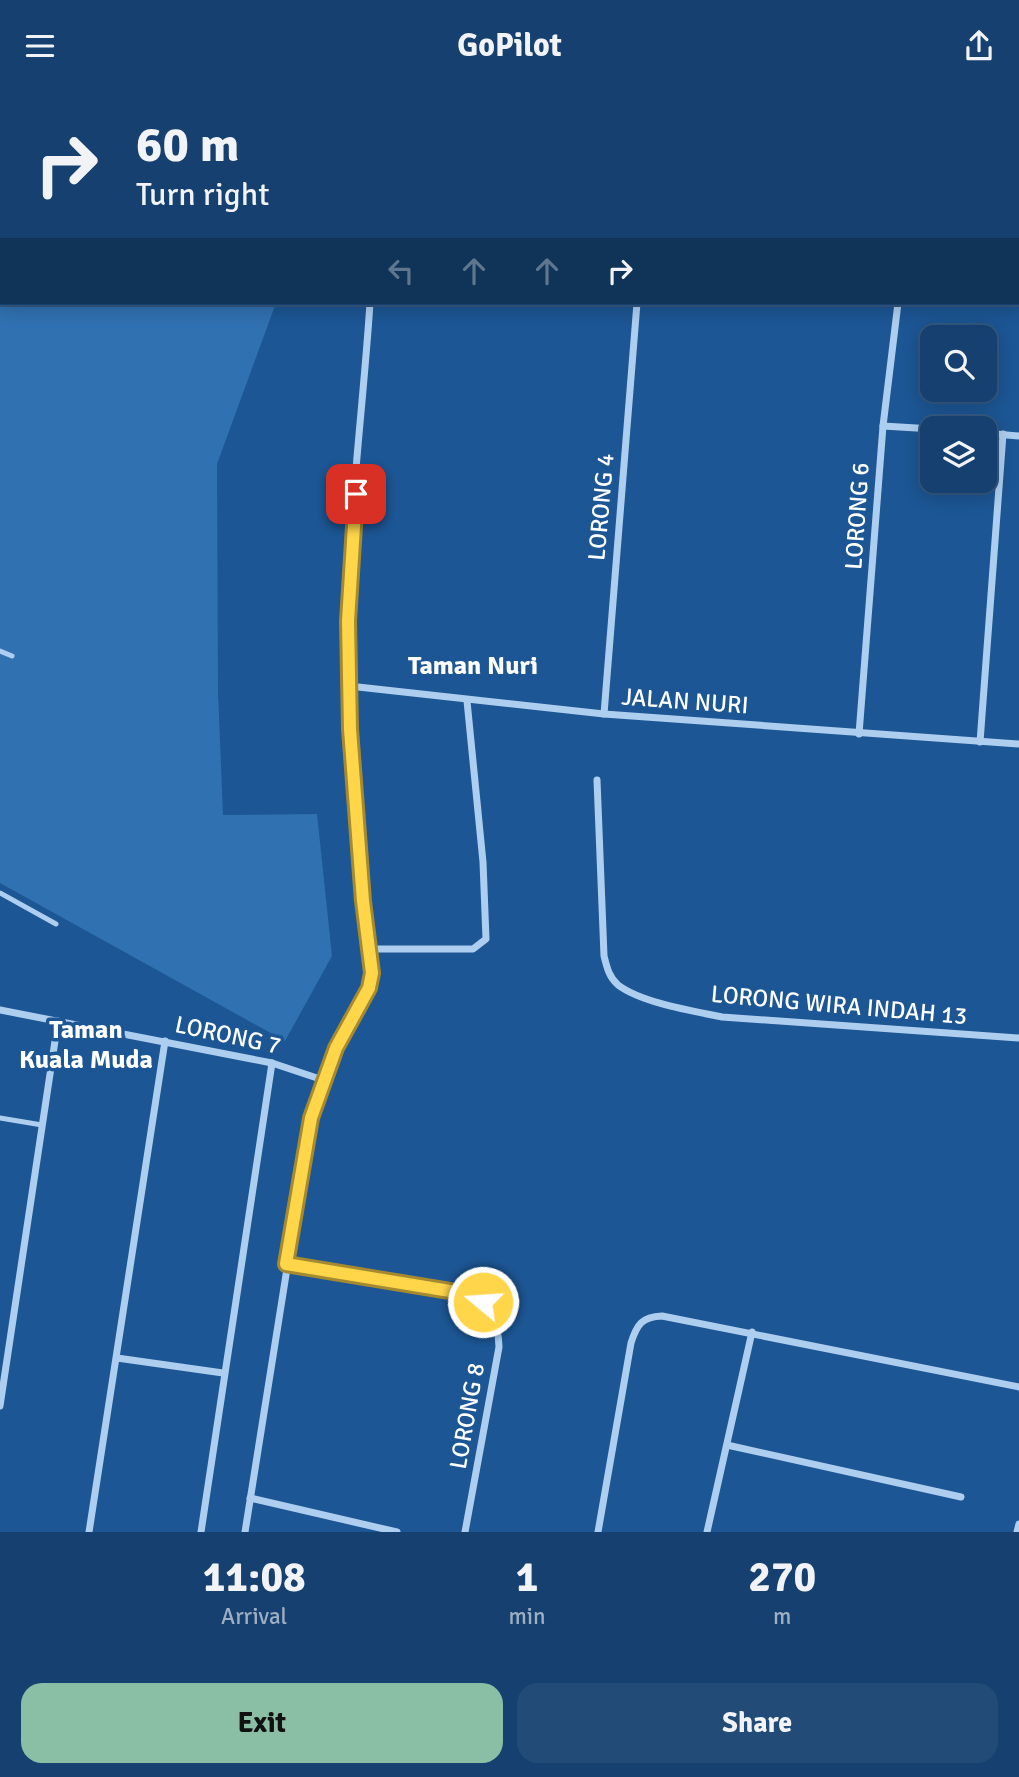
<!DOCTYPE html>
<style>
body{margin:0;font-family:Signika,sans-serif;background:#224b77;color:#f1f3f6;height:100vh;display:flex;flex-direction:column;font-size:26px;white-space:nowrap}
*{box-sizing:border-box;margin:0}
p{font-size:23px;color:#9dafc3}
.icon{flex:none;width:38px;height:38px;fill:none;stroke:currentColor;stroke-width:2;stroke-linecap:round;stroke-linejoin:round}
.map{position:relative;height:1441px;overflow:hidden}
.drawer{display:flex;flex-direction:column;background:#15406f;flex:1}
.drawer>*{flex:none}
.banner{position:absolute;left:0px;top:0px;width:1020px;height:214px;box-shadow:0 4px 18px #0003,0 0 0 2px #345982;background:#15406f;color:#f1f3f6;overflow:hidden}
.controls{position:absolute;left:920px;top:234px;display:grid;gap:14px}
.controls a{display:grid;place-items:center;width:77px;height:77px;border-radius:14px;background:#15406f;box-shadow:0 4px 18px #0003,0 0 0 2px #345982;font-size:35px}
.pin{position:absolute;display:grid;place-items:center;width:60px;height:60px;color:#fff;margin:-30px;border-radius:14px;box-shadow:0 4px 10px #0006}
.me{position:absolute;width:77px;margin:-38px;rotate:288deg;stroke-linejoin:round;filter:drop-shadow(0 0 5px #0008)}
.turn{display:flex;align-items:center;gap:24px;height:147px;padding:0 21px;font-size:32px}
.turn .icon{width:91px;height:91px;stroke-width:2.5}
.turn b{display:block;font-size:49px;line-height:60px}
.lanes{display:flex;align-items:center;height:66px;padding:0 21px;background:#0003;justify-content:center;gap:35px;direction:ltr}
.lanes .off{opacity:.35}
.eta{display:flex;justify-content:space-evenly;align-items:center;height:119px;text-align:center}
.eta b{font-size:42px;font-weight:700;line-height:49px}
.action{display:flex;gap:14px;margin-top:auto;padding:14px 21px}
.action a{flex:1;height:80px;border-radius:21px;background:#8abfa5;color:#111;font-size:28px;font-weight:700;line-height:80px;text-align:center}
.action a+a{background:#224b77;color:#f1f3f6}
header{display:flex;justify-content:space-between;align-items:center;height:91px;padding:0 21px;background:#15406f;font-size:32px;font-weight:700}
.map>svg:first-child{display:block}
.green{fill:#3071b1}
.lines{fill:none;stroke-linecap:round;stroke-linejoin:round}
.service{stroke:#aeceef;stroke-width:5}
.minor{stroke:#aeceef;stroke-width:7}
.route-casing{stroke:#a68a30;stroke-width:18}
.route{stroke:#ffd54a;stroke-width:12}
.labels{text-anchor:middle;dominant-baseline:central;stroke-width:7;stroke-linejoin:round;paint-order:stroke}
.street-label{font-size:24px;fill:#fff;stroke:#1c5694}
.neighbourhood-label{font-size:26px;font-weight:bold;fill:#fff;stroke:#1c5694}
</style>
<header><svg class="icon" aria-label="menu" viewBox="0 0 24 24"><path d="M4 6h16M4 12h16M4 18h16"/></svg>GoPilot<svg class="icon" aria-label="share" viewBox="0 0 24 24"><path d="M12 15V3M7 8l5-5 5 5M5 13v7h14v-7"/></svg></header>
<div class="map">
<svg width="1019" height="1441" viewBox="0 0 1019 1441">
<rect width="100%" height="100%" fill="#1c5694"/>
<path class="green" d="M0,0H323L2,2V212H276L217,373L218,601L223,724L317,723L332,865L285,950L0,792Z"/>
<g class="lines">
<g class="service">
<path d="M167,0L170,2"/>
<path d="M76,2L77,0"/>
<path d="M0,206L2,201"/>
<path d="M0,560L12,565"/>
<path d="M0,802L56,833"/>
<path d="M0,1027L42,1034"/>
</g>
<g class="minor">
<path d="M912,0V2"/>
<path d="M387,2V0"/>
<path d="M654,2V0"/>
<path d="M1018,55H1019"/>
<path d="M883,335L933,338"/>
<path d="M985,342L1019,345"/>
<path d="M349,595L604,623L1019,653"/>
<path d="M604,623L637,212"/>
<path d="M859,643L883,335L898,212"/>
<path d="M980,651L1003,343"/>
<path d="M597,689L604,865C607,877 609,886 618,894C642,912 693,920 722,926L1019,947"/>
<path d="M370,858H473L486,848L483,771L467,610"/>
<path d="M0,919L272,972L323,989"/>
<path d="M286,1173L473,1205C494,1217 498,1233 499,1256L465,1441"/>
<path d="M117,1267L223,1282"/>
<path d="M0,1315L58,930"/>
<path d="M727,1354L961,1406"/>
<path d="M250,1407L397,1441"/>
<path d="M89,1441L165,950"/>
<path d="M201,1441L272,972"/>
<path d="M245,1441L311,1027L336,957L369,897L372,882C362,764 348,654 348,534C348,427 363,319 370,212"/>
<path d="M598,1441L631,1252C637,1233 642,1226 662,1225L1019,1296"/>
<path d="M707,1441L752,1241"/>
<path d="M1017,1441L1019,1433"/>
</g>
</g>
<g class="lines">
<defs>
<path id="route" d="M356,403L348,530L350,638L363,810L372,882L369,897L336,957L311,1027L286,1173L450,1200L483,1211"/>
</defs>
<use href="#route" class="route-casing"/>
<use href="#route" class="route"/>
</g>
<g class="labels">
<g class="street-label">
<text transform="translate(601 416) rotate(-85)">LORONG 4</text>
<text transform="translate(857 425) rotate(-86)">LORONG 6</text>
<text transform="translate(685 610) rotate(4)">JALAN NURI</text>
<text transform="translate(839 914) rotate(5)">LORONG WIRA INDAH 13</text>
<text transform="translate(228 944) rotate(12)">LORONG 7</text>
<text transform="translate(467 1325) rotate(-80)">LORONG 8</text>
</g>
<g class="neighbourhood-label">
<text x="473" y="575">Taman Nuri</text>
<text x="86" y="939">Taman<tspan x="86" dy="30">Kuala Muda</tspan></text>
</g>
</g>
</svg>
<div class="controls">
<a><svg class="icon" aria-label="search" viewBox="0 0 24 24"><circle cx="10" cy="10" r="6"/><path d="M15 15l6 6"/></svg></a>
<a><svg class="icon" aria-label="layers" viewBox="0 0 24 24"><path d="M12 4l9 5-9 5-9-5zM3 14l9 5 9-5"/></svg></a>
</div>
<div class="pin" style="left:356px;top:403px;background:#d93025"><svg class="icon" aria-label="arrive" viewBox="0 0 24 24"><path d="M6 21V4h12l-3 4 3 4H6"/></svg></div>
<svg class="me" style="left:483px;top:1211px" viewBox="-20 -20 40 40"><circle r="17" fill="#ffd54a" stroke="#fff" stroke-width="3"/><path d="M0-11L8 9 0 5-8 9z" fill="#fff"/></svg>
<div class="banner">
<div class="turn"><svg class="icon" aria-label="right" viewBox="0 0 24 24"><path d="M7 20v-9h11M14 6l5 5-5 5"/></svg><div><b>60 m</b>Turn right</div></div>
<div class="lanes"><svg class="icon off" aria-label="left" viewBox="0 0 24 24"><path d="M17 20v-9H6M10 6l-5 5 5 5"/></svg><svg class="icon off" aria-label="ahead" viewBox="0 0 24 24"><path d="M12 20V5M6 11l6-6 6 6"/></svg><svg class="icon off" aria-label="ahead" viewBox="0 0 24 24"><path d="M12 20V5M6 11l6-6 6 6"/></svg><svg class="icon" aria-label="right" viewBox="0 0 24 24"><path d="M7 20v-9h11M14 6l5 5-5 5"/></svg></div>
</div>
</div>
<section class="drawer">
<div class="eta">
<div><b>11:08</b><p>Arrival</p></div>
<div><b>1</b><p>min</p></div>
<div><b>270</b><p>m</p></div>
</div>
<div class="action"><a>Exit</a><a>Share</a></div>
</section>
